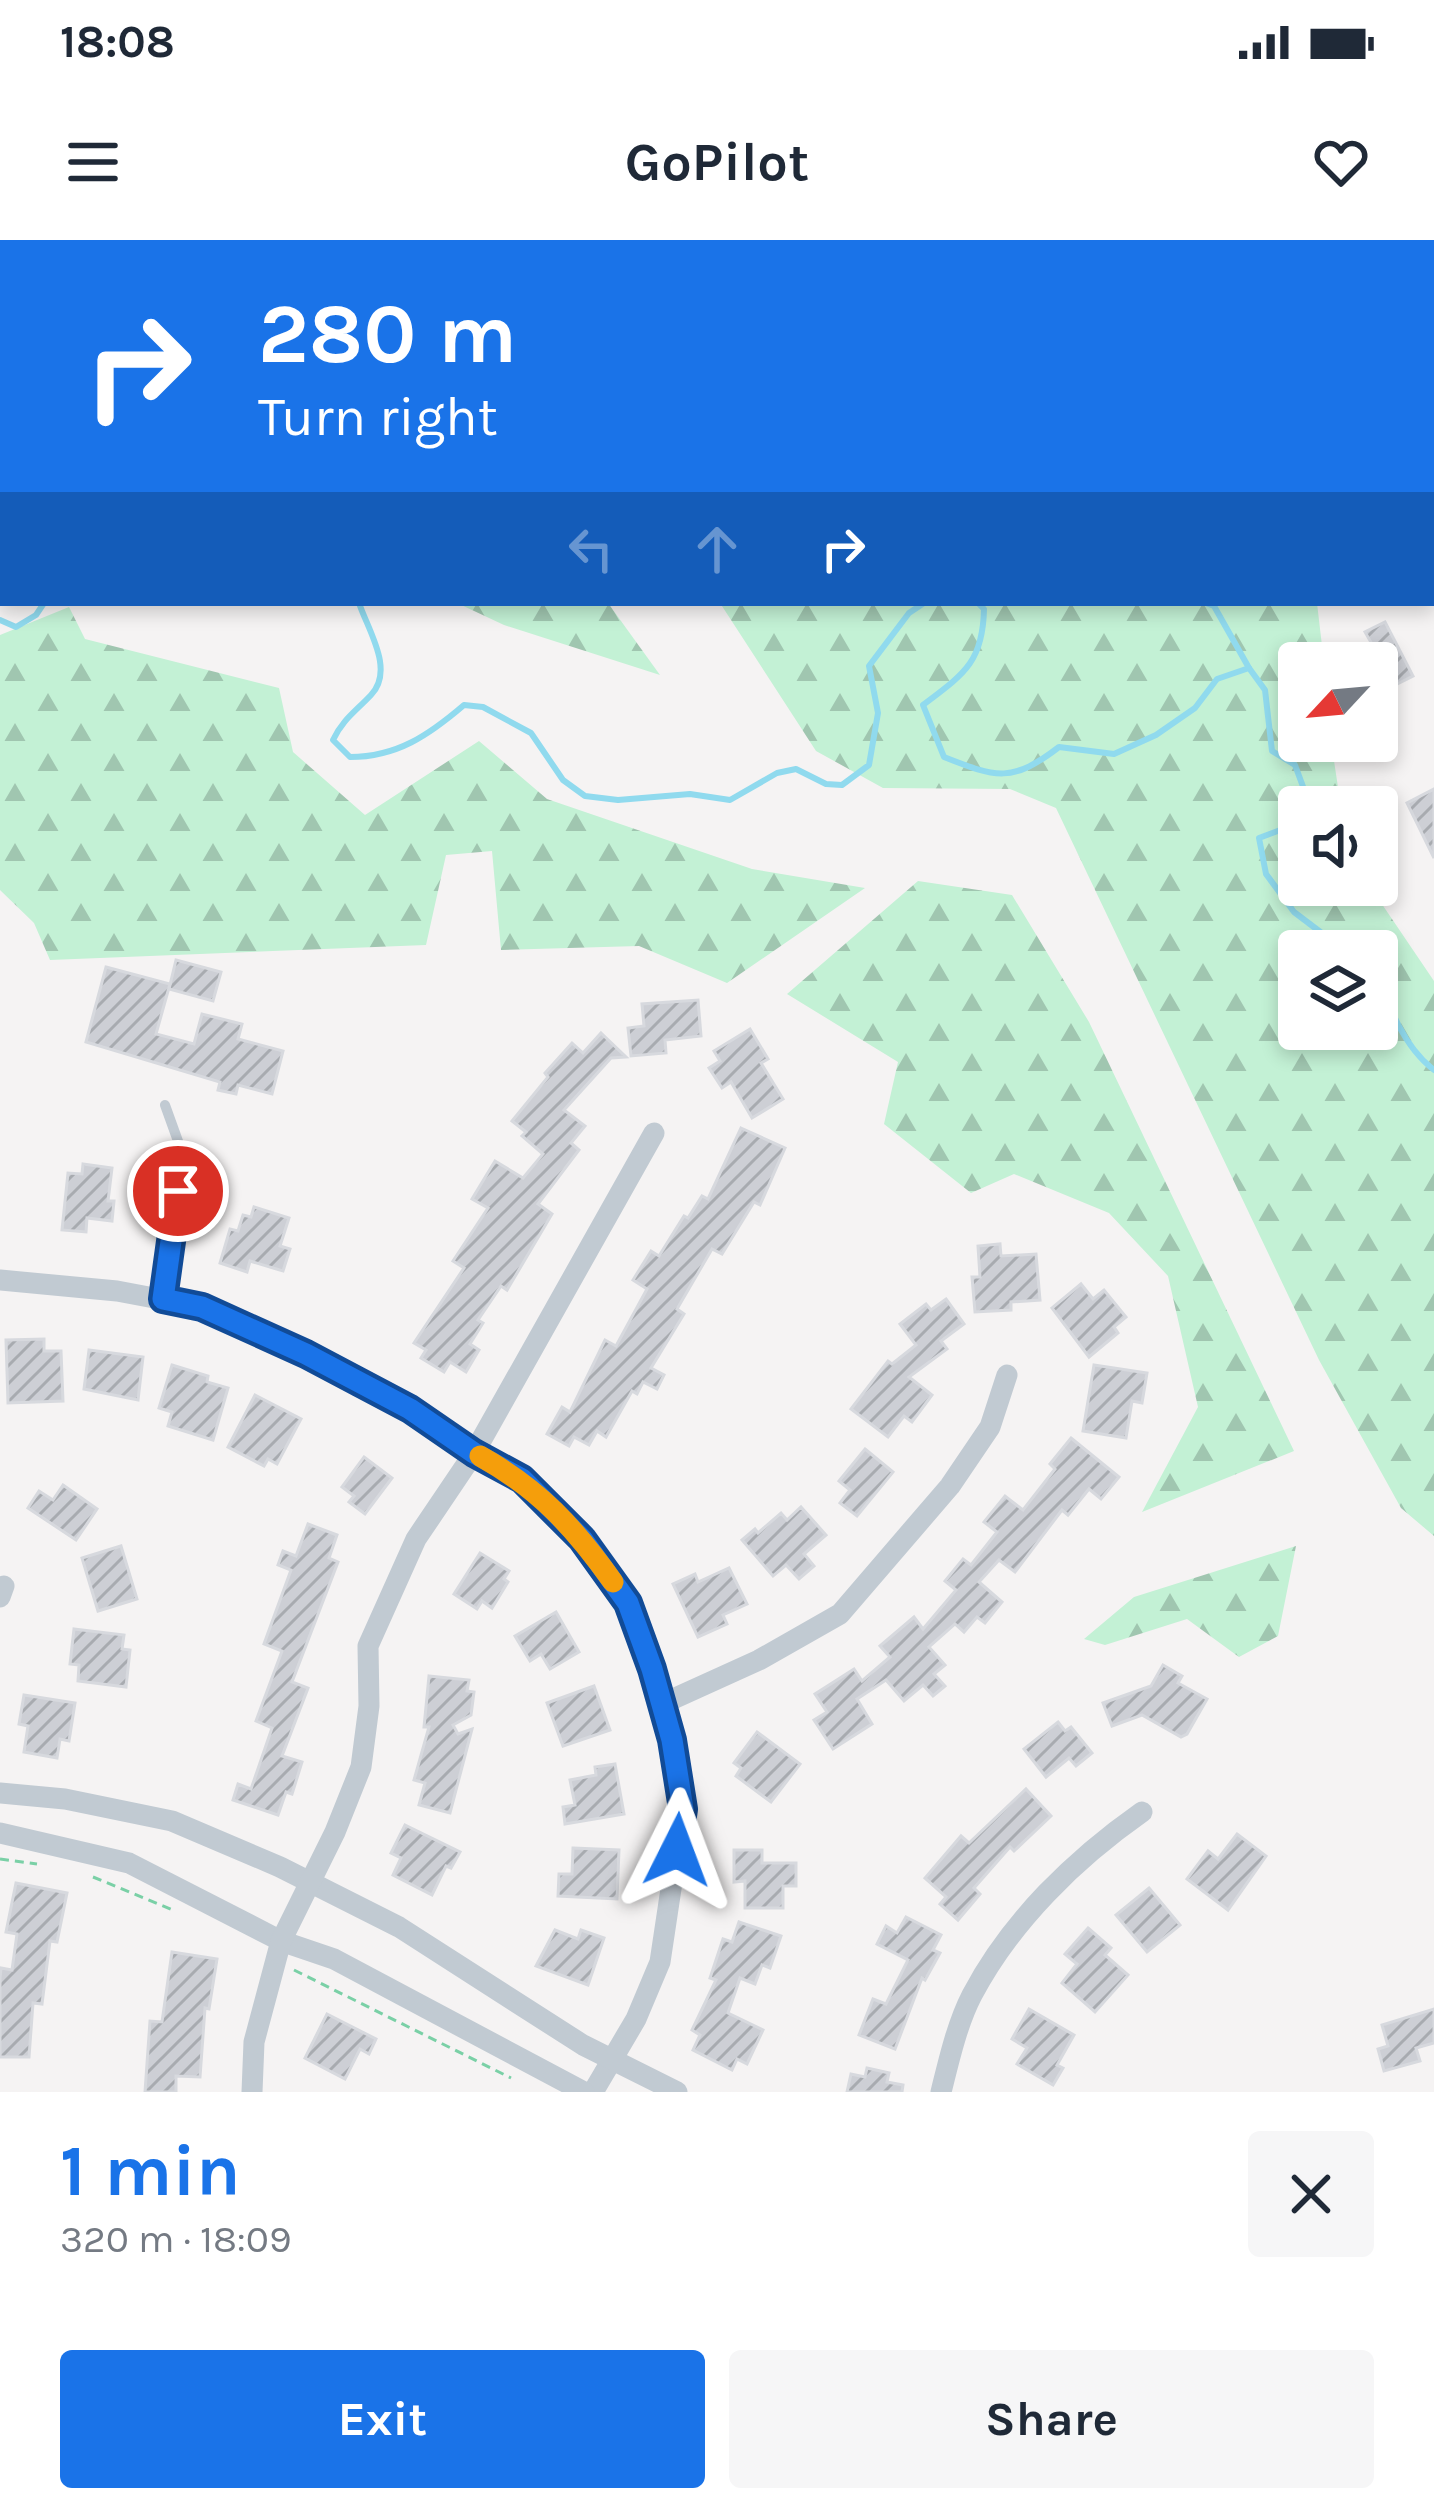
<!DOCTYPE html>
<meta charset="utf-8">
<style>
body{margin:0;font-family:Karla,sans-serif;background:#f6f6f7;color:#1f2937;height:100vh;display:flex;flex-direction:column;font-size:45px;white-space:nowrap}
*{box-sizing:border-box;margin:0}
p{font-size:39px;color:#747a83}
.icon{flex:none;width:66px;height:66px;fill:none;stroke:currentColor;stroke-width:2;stroke-linecap:round;stroke-linejoin:round}
.map{position:relative;height:1852px;overflow:hidden}
.details{display:flex;flex-direction:column;background:#fff;flex:1}
.details>*{flex:none}
.hud{position:absolute;left:0px;top:0px;width:1434px;height:366px;box-shadow:0 6px 18px #0003;background:#1a73e8;color:#fff;overflow:hidden}
.needle{width:78px;rotate:244deg}
.controls{position:absolute;left:1278px;top:402px;display:grid;gap:24px}
.controls a{display:grid;place-items:center;width:120px;height:120px;border-radius:12px;background:#fff;box-shadow:0 6px 18px #0003;font-size:60px}
.pin{position:absolute;display:grid;place-items:center;width:102px;height:102px;color:#fff;margin:-51px;border:6px solid #fff;border-radius:50%;box-shadow:0 3px 12px #0007}
.me{position:absolute;width:132px;margin:-66px;rotate:3deg;stroke-linejoin:round;filter:drop-shadow(0 0 9px #0008)}
.turn{display:flex;align-items:center;gap:42px;height:252px;padding:0 60px;font-size:54px}
.turn .icon{width:156px;height:156px;stroke-width:2.5}
.turn b{display:block;font-size:84px;line-height:102px}
.lanes{display:flex;align-items:center;height:114px;padding:0 60px;background:#0003;justify-content:center;gap:60px;direction:ltr}
.lanes .off{opacity:.35}
.round{display:grid;place-items:center;flex:none;width:126px;height:126px;border-radius:12px;background:#f6f6f7}
.overview{display:flex;align-items:center;justify-content:space-between;height:204px;padding:0 60px}
h1{font-size:72px;font-weight:700;line-height:90px;color:#1a73e8}
.button{display:flex;gap:24px;margin-top:auto;padding:24px 60px}
.button a{flex:1;height:138px;border-radius:12px;background:#1a73e8;color:#fff;font-size:48px;font-weight:700;line-height:138px;text-align:center}
.button a+a{background:#f6f6f7;color:#1f2937}
.status{display:flex;justify-content:space-between;align-items:center;height:84px;padding:0 60px;background:#fff;direction:ltr}
.status svg{height:33px;fill:currentColor}
header{display:flex;justify-content:space-between;align-items:center;height:156px;padding:0 60px;background:#fff;font-size:54px;font-weight:700}
.map>svg:first-child{display:block}
.forest{fill:url(#forest-firs);fill-rule:evenodd}
.lines{fill:none;stroke-linecap:round;stroke-linejoin:round}
.stream{stroke:#90daee;stroke-width:6}
.building{fill:url(#building-hatch);stroke:#d7d9de;stroke-width:3}
.path{stroke:#7ad0a6;stroke-width:3;stroke-dasharray:9 6;stroke-linecap:butt}
.lane{stroke:#c1cad2;stroke-width:10}
.street{stroke:#c1cad2;stroke-width:21}
.route-casing{stroke:#114b97;stroke-width:30}
.route{stroke:#1a73e8;stroke-width:21}
.slow{stroke:#f59e0b;stroke-width:21}
</style>
<div class="status"><b>18:08</b><svg viewBox="0 0 49 12"><path d="M0 12V9h3v3zM5 12V6h3v6zM10 12V3h3v9zM15 12V0h3v12zM26 1h20v11H26zM47 4h2v5h-2z"/></svg></div>
<header><svg class="icon" aria-label="menu" viewBox="0 0 24 24"><path d="M4 6h16M4 12h16M4 18h16"/></svg>GoPilot<svg class="icon" aria-label="heart" viewBox="0 0 24 24"><path d="M12 20l-8-8c-3-5 5-10 8-4 3-6 11-1 8 4z"/></svg></header>
<div class="map">
<svg width="1434" height="1852" viewBox="0 0 1434 1852">
<defs>
<pattern id="forest-firs" width="22" height="20" patternUnits="userSpaceOnUse" patternTransform="scale(3)"><rect width="22" height="20" fill="#c3f1d5"/><path d="M5 1l3.5 6h-7zM16 11l3.5 6h-7z" fill="#a0c6b0"/></pattern>
<pattern id="building-hatch" width="6" height="6" patternUnits="userSpaceOnUse" patternTransform="scale(3)"><rect width="6" height="6" fill="#cdcfd5"/><path d="M-1 1l2-2M0 6l6-6M5 7l2-2" fill="none" stroke="#a8abb0"/></pattern>
</defs>
<rect width="100%" height="100%" fill="#f5f3f3"/>
<g class="forest">
<path d="M457,363H608L660,435L504,385Z"/>
<path d="M720,363H1317L1324,423H1299V501H1331L1341,567H1299V645H1369L1434,741V1296L1401,1268L1319,1120L1056,568L1010,549L883,548L816,511ZM1377,711V789H1299V711Z"/>
<path d="M69,367L85,399L279,448L293,512L365,575L479,501L547,559L752,629L865,648L727,743L639,706L501,710L492,611L446,615L426,705L50,720L34,683L0,650V395Z"/>
<path d="M918,641L1012,655L1089,782L1294,1211L1142,1272L1198,1167L1168,1036L1109,973L1014,934L971,953L884,884L898,822L787,754Z"/>
<path d="M1296,1306L1278,1396L1239,1417L1187,1379L1105,1405L1084,1399L1134,1357Z"/>
</g>
<g class="lines">
<g class="stream">
<path d="M1037,0L1038,3"/>
<path d="M359,363C368,390 395,430 371,455C356,471 343,479 333,500L350,517C397,517 429,495 464,465L483,467L531,493L563,540L585,556L618,560L690,554L730,560L777,533L796,529L826,544L842,545L869,525L878,473L869,426L909,373L924,363"/>
<path d="M978,363L984,369C983,422 964,434 923,465L944,517C997,538 1012,543 1059,507L1114,514L1156,495L1195,468L1217,439L1249,428L1265,450L1272,511L1295,525L1305,552L1299,567"/>
<path d="M1206,363L1214,366L1249,428"/>
<path d="M0,380L16,387L36,375L44,363"/>
<path d="M1299,567L1291,586L1259,598L1266,634L1294,672L1331,700L1367,711"/>
<path d="M1377,731C1389,767 1403,806 1434,830"/>
</g>
</g>
<g class="building">
<path d="M1385,382L1413,436L1377,454V423H1368L1361,409L1372,404L1365,392Z"/>
<path d="M1434,549V618L1407,563Z"/>
<path d="M176,720L221,732L213,761L169,749Z"/>
<path d="M106,727L170,744L156,794L194,804L202,774L242,784L238,799L283,811L272,854L238,845L236,854L218,850L220,842L86,802Z"/>
<path d="M698,760L701,796L665,800L666,813L631,816L628,788L644,786L642,764Z"/>
<path d="M750,789L768,819L761,823L783,859L752,878L731,842L722,848L709,828L720,821L714,811Z"/>
<path d="M601,793L626,817L611,818L564,870L585,886L571,903L579,910L538,964L552,974L507,1050L501,1046L478,1080L483,1083L470,1104L479,1110L466,1132L450,1122L444,1132L421,1118L426,1110L414,1103L464,1028L453,1021L488,968L472,959L495,921L523,938L543,914L522,896L526,892L512,881L548,837L545,833L572,803L583,813Z"/>
<path d="M741,888L785,908L760,965L754,962L722,1014L712,1009L677,1069L684,1074L651,1128L664,1135L657,1149L643,1142L637,1154L632,1151L606,1197L597,1191L589,1205L574,1197L569,1206L547,1194L562,1167L570,1172L605,1100L616,1106L647,1049L633,1040L651,1011L659,1016L684,976L688,978L702,956L708,959Z"/>
<path d="M83,924L112,928L108,961H114L112,981L87,978L86,992L62,990L68,933L82,934Z"/>
<path d="M254,967L289,978L280,1006L290,1009L283,1031L250,1021L247,1032L220,1023L230,989L238,991L243,975L251,977Z"/>
<path d="M1000,1004L1001,1016L1036,1014L1040,1060L1011,1062V1070L975,1072L972,1037H980L978,1006Z"/>
<path d="M1081,1044L1093,1059L1104,1050L1126,1077L1114,1087L1118,1093L1089,1117L1052,1068Z"/>
<path d="M946,1059L964,1084L941,1101L947,1109L909,1137L932,1155L912,1182L904,1176L888,1197L851,1169L888,1121L892,1124L916,1105L900,1084L926,1064L931,1070Z"/>
<path d="M44,1099V1111H61L63,1161L8,1163L6,1100Z"/>
<path d="M89,1110L143,1117L138,1160L84,1149Z"/>
<path d="M172,1125L208,1136L207,1142L228,1148L213,1200L168,1186L172,1172L159,1168Z"/>
<path d="M1094,1125L1147,1133L1142,1163L1132,1161L1126,1198L1083,1191Z"/>
<path d="M255,1155L301,1179L277,1224L268,1219L264,1226L228,1207Z"/>
<path d="M1071,1198L1119,1237L1101,1259L1089,1249L1068,1275L1062,1270L1015,1332L999,1320L979,1342L1002,1362L985,1383L977,1377L964,1392L955,1384L929,1407L945,1425L934,1434L945,1446L933,1456L923,1445L904,1461L886,1440L857,1459L872,1484L833,1509L814,1480L827,1472L815,1454L854,1429L862,1441L890,1417L880,1406L914,1377L923,1389L956,1350L945,1341L963,1319L971,1325L997,1292L984,1282L1005,1256L1023,1270L1055,1229L1050,1224Z"/>
<path d="M865,1209L893,1232L857,1276L840,1263L850,1250L839,1241Z"/>
<path d="M364,1217L392,1238L365,1274L349,1262L354,1256L342,1247Z"/>
<path d="M63,1245L97,1269L76,1300L28,1268L39,1251L53,1260Z"/>
<path d="M801,1267L826,1295L804,1314L814,1326L799,1339L786,1325L773,1336L742,1300L755,1289L758,1293L781,1273L787,1280Z"/>
<path d="M308,1284L337,1295L329,1318L338,1322L292,1442L308,1448L282,1516L302,1522L292,1554L286,1552L278,1575L233,1560L238,1544L251,1549L272,1488L256,1481L282,1411L264,1404L291,1330L278,1325L283,1311L296,1316Z"/>
<path d="M121,1306L137,1359L98,1371L82,1318Z"/>
<path d="M480,1313L509,1331L504,1339L508,1342L492,1368L482,1361L477,1369L454,1354Z"/>
<path d="M729,1328L747,1364L723,1375L727,1384L698,1397L673,1344L695,1334L698,1342Z"/>
<path d="M556,1372L579,1412L550,1429L541,1414L530,1421L515,1396Z"/>
<path d="M74,1389L124,1395L122,1409L130,1410L126,1447L78,1441L79,1425L70,1424Z"/>
<path d="M1163,1425L1182,1436L1178,1443L1207,1459L1187,1494L1181,1497L1142,1475L1112,1486L1103,1463L1151,1446Z"/>
<path d="M429,1436L469,1440L467,1451L474,1452L471,1475L453,1485L458,1494L472,1489L450,1573L419,1565L425,1543L414,1540L429,1487H424Z"/>
<path d="M594,1446L610,1490L563,1506L547,1463Z"/>
<path d="M24,1455L75,1463L69,1501L60,1499L57,1518L24,1512L28,1486L19,1484Z"/>
<path d="M1058,1482L1065,1491L1071,1487L1092,1513L1076,1526L1069,1518L1046,1537L1024,1509Z"/>
<path d="M757,1492L800,1524L771,1562L736,1536L741,1528L734,1523Z"/>
<path d="M615,1524L624,1574L565,1584L563,1567L575,1565L570,1540L596,1535L595,1527Z"/>
<path d="M1026,1549L1051,1576L1014,1611L1010,1607L974,1648L980,1654L958,1680L940,1664L946,1657L925,1638L961,1596L969,1603Z"/>
<path d="M405,1585L460,1612L451,1628L446,1626L432,1655L393,1635L401,1618L391,1613Z"/>
<path d="M1237,1594L1266,1616L1228,1670L1187,1639L1208,1611L1218,1619Z"/>
<path d="M573,1608L619,1610L617,1659L558,1656L559,1634H572Z"/>
<path d="M734,1610H762V1623H796V1646H783V1668H745V1641L734,1642Z"/>
<path d="M16,1643L67,1653L57,1702L50,1701L42,1764L33,1763L29,1817H0V1738L1,1728L12,1730L17,1694L6,1692Z"/>
<path d="M1149,1648L1180,1685L1147,1712L1116,1675Z"/>
<path d="M906,1677L941,1695L933,1710L940,1713L925,1740L922,1738L895,1809L859,1795L873,1759L886,1764L908,1720L877,1704L886,1686L897,1693Z"/>
<path d="M739,1682L781,1696L770,1728L762,1725L755,1744L740,1738L728,1773L763,1790L747,1824L737,1819L732,1830L693,1810L700,1795L692,1790L716,1740L710,1738L723,1699L732,1702Z"/>
<path d="M1088,1688L1111,1708L1105,1715L1128,1735L1095,1772L1062,1743L1077,1724L1065,1714Z"/>
<path d="M555,1690L578,1699L581,1690L604,1698L588,1745L536,1726Z"/>
<path d="M172,1712L217,1719L209,1769L205,1768L200,1837L176,1836V1852H145L150,1781L162,1782Z"/>
<path d="M1029,1769L1074,1795L1057,1825L1063,1828L1053,1845L1017,1824L1027,1808L1012,1799Z"/>
<path d="M1434,1769V1803L1416,1808L1420,1821L1384,1831L1378,1809L1388,1806L1382,1785Z"/>
<path d="M327,1774L376,1799L369,1814L360,1809L345,1839L305,1818Z"/>
<path d="M867,1828L889,1833L887,1842L903,1845L902,1852H847L851,1834L865,1837Z"/>
</g>
<g class="lines">
<g class="path">
<path d="M0,1619L37,1624"/>
<path d="M93,1637L173,1670"/>
<path d="M294,1730L511,1838"/>
</g>
<path class="lane" d="M163,1059L183,915L165,865"/>
<g class="street">
<path d="M59,0L65,3"/>
<path d="M163,3L168,0"/>
<path d="M1431,60L1434,56"/>
<path d="M1431,321L1434,328"/>
<path d="M0,1040L117,1051L202,1067L306,1114L410,1170L474,1213L522,1239L582,1299L628,1363L672,1500L683,1569L660,1722L636,1779L593,1852"/>
<path d="M0,1357L4,1346"/>
<path d="M662,1464L759,1420L840,1374L950,1246L990,1187L1007,1135"/>
<path d="M0,1553L65,1559L172,1581L280,1627L399,1687L583,1805L677,1852"/>
<path d="M0,1593L129,1623L281,1701L334,1719L584,1852"/>
<path d="M252,1852L254,1802L281,1701L335,1592L361,1527L369,1466L368,1406L416,1299L474,1213L654,893"/>
<path d="M941,1852C949,1820 957,1784 972,1755C1011,1681 1075,1619 1142,1572"/>
</g>
</g>
<g class="lines">
<defs>
<path id="route" d="M178,951L163,1059L202,1067L306,1114L410,1169L474,1213L522,1239L582,1299L628,1363L652,1429L672,1500L683,1569L677,1610"/>
</defs>
<use href="#route" class="route-casing"/>
<use href="#route" class="route"/>
<path class="slow" d="M480,1216C539,1249 574,1287 613,1342"/>
</g>
</svg>
<div class="controls">
<a><svg class="needle" viewBox="-14 -14 28 28"><path d="M0-13l5 13h-10z" fill="#e53935"/><path d="M0 13l5-13h-10z" fill="#747a83"/></svg></a>
<a><svg class="icon" aria-label="sound" viewBox="0 0 24 24"><path d="M4 9h4l5-4v14l-5-4H4zM17 9q2 3 0 6"/></svg></a>
<a><svg class="icon" aria-label="layers" viewBox="0 0 24 24"><path d="M12 4l9 5-9 5-9-5zM3 14l9 5 9-5"/></svg></a>
</div>
<div class="pin" style="left:178px;top:951px;background:#d93025"><svg class="icon" aria-label="arrive" viewBox="0 0 24 24"><path d="M6 21V4h12l-3 4 3 4H6"/></svg></div>
<svg class="me" style="left:677px;top:1610px" viewBox="-20 -20 40 40"><path d="M0-17L14 15 0 8-14 15z" fill="#1a73e8" stroke="#fff" stroke-width="4"/></svg>
<div class="hud">
<div class="turn"><svg class="icon" aria-label="right" viewBox="0 0 24 24"><path d="M7 20v-9h11M14 6l5 5-5 5"/></svg><div><b>280 m</b>Turn right</div></div>
<div class="lanes"><svg class="icon off" aria-label="left" viewBox="0 0 24 24"><path d="M17 20v-9H6M10 6l-5 5 5 5"/></svg><svg class="icon off" aria-label="ahead" viewBox="0 0 24 24"><path d="M12 20V5M6 11l6-6 6 6"/></svg><svg class="icon" aria-label="right" viewBox="0 0 24 24"><path d="M7 20v-9h11M14 6l5 5-5 5"/></svg></div>
</div>
</div>
<section class="details">
<div class="overview"><div><h1>1 min</h1><p>320 m · 18:09</p></div><a class="round"><svg class="icon" aria-label="close" viewBox="0 0 24 24"><path d="M6 6l12 12M18 6L6 18"/></svg></a></div>
<div class="button"><a>Exit</a><a>Share</a></div>
</section>
